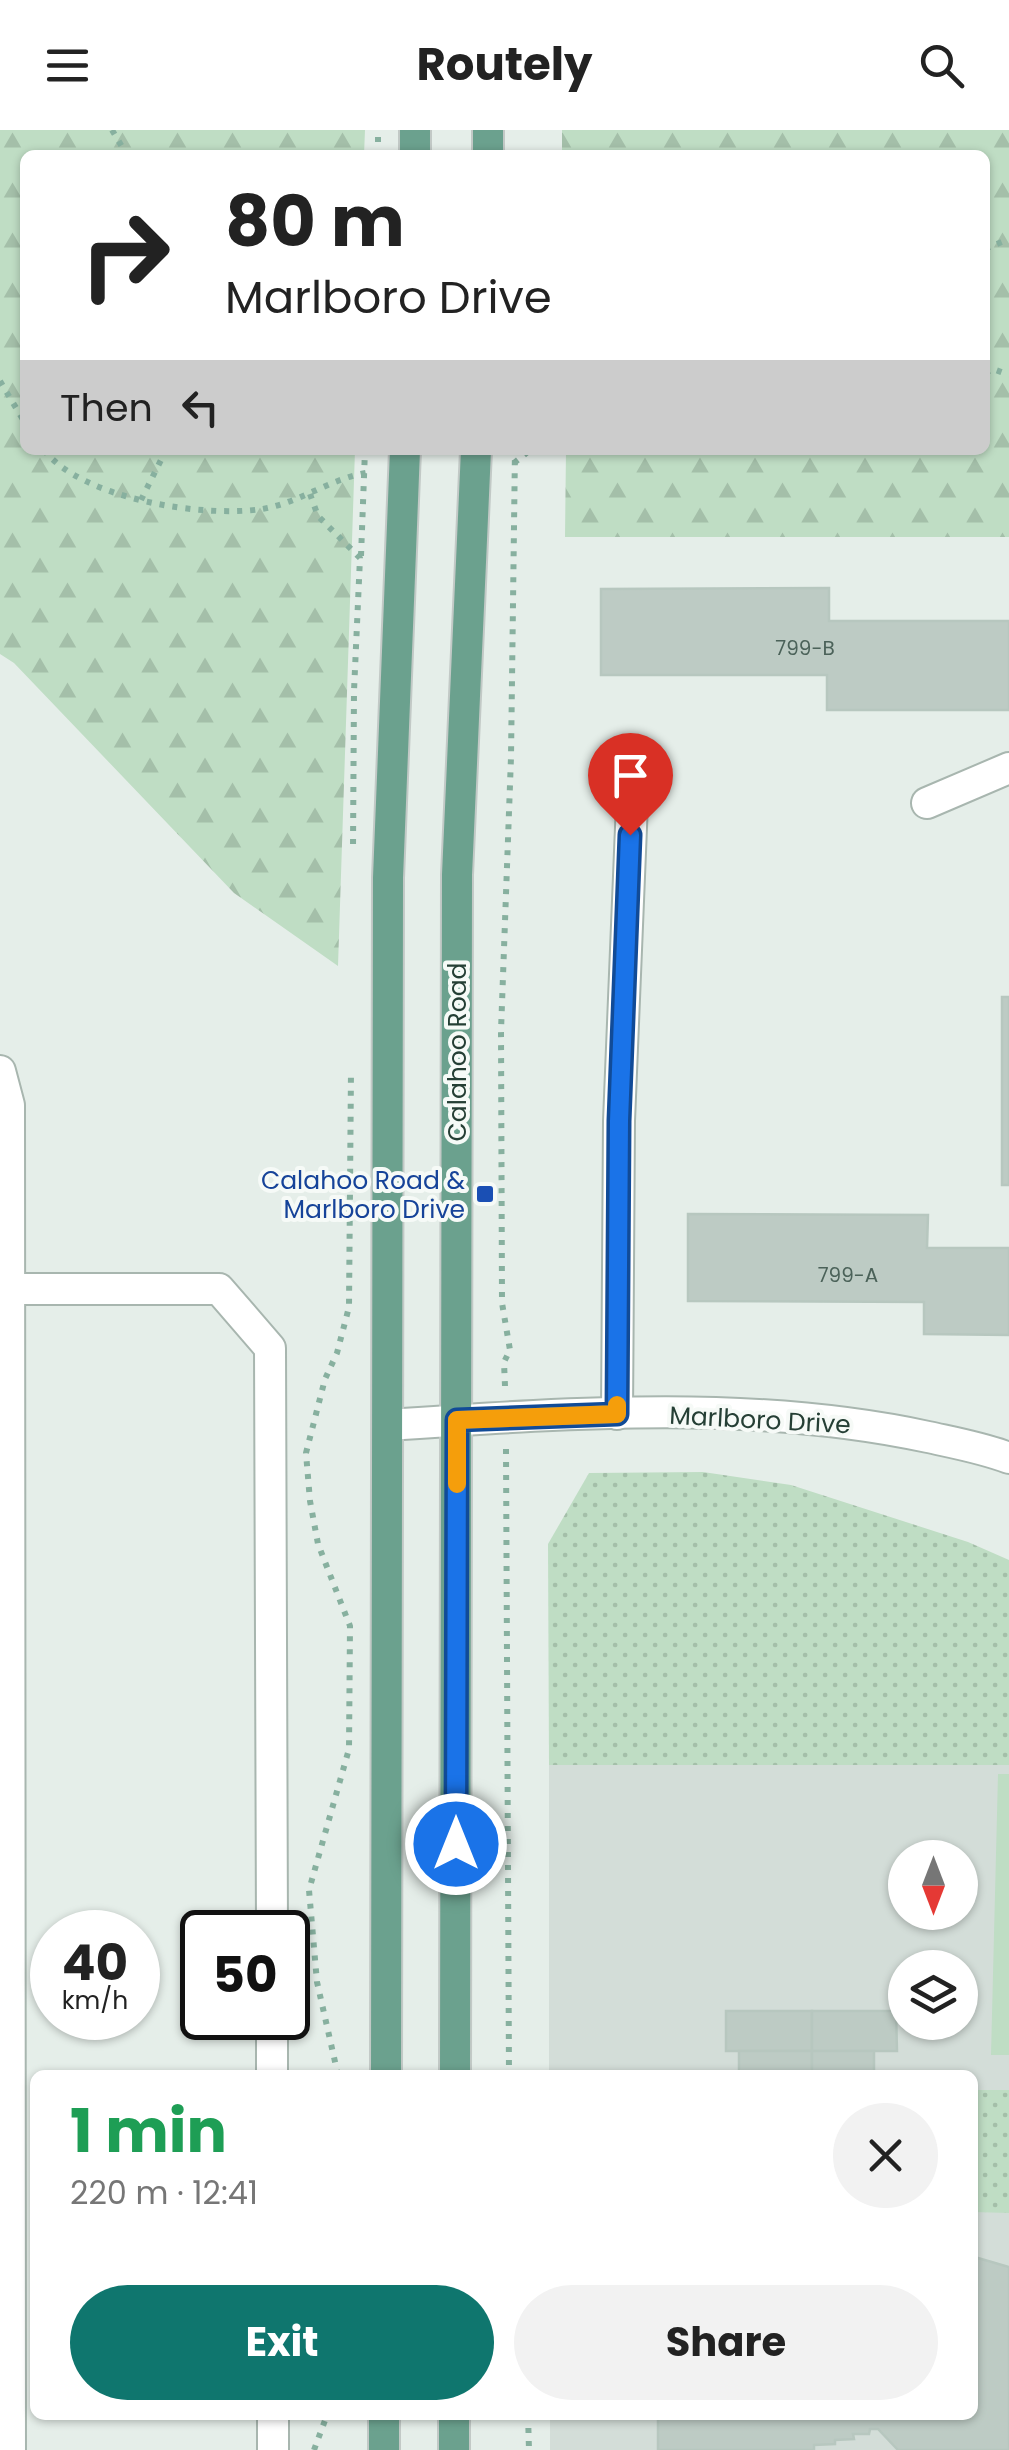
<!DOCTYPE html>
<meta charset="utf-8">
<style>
body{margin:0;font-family:Poppins,sans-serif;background:#f2f2f2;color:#222;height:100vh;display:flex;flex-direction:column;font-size:38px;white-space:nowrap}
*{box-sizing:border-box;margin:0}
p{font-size:32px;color:#767676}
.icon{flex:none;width:55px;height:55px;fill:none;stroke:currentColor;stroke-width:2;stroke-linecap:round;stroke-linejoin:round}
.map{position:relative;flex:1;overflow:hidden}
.panel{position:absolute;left:30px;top:1940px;width:948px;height:350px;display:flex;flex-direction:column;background:#fff;border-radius:15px;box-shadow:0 2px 8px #0004}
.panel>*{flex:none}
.guide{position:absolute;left:20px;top:20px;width:970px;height:305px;border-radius:15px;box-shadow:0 2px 8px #0004;background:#fff;color:#222;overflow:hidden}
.needle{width:65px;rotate:180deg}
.tools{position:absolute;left:888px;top:1710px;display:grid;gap:20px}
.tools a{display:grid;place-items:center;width:90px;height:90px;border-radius:50%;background:#fff;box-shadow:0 2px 8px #0004;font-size:50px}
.speed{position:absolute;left:30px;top:1780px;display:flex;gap:20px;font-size:50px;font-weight:700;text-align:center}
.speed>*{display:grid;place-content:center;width:130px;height:130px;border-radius:50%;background:#fff;box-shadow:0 2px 8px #0004;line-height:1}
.speed small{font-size:25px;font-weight:400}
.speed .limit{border:5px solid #111;border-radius:15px;background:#fff;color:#111}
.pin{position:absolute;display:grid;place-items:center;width:85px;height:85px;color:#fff;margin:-102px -42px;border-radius:50% 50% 50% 0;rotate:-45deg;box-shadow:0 0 10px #0007}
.pin .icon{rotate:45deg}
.me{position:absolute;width:110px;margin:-55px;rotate:0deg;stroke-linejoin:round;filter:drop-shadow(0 0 8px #0008)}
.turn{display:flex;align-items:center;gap:35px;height:210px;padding:0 40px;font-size:45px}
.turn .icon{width:130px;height:130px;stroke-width:2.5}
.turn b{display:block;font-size:70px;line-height:85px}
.then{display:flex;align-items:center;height:95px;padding:0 40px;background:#0003;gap:20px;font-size:38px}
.round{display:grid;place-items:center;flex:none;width:105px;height:105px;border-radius:52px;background:#f2f2f2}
.head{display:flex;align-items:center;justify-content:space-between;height:170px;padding:0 40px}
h1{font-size:60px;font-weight:700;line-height:75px;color:#1e9e55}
.action{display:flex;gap:20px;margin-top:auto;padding:20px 40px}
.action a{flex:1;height:115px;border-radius:60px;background:#0f766e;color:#fff;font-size:40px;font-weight:700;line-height:115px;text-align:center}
.action a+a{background:#f2f2f2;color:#222}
header{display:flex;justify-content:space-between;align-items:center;height:130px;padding:0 40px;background:#fff;font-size:45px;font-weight:700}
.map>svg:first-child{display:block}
.built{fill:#d3ddd8;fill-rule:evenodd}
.grass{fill:#bfddc4}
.forest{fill:url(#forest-firs)}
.park{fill:url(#park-dots)}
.building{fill:#bdcbc4;stroke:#b7c7bf;stroke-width:2.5}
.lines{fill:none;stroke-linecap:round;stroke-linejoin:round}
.minor-casing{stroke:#a8b6af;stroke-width:34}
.major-casing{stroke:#c2c9c6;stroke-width:34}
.path{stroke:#87b09f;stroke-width:6;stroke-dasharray:5 8;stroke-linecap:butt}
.minor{stroke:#fff;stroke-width:30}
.major{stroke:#6ba18e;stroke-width:30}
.route-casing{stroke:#114b97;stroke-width:25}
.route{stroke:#1a73e8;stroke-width:18}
.slow{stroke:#f59e0b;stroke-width:18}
.transit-dot{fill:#1a4fb4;stroke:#f6faf7;stroke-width:4}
.labels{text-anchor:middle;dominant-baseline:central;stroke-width:8;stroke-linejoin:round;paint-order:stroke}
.number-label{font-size:20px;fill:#4b6259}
.street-label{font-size:25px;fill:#253f35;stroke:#f6faf7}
.transit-label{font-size:25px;fill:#164399;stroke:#f6faf7;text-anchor:end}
</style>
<header><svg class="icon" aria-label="menu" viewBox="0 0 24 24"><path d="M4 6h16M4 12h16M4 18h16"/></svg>Routely<svg class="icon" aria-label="search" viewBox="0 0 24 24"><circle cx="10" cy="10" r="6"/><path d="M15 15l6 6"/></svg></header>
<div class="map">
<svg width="1009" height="2320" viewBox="0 0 1009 2320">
<defs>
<pattern id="forest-firs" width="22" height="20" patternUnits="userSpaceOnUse" patternTransform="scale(2.5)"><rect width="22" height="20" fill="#bfddc4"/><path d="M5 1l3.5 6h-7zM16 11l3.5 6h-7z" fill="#a4bfa9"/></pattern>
<pattern id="park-dots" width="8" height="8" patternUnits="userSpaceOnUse" patternTransform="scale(2.5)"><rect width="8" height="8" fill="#bfddc4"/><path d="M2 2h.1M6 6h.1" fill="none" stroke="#a4bfa9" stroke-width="1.8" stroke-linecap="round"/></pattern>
</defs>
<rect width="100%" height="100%" fill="#e5eee9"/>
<path class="built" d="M549,1635H1009V2320H550V2285H972V1945H549ZM905,1728H960V1782H905ZM905,1838H960V1892H905Z"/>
<path class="grass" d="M998,1644H1009V1925H991Z"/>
<g class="forest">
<path d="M0,0H365L364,25H25V320H355L338,836L234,763L14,533L0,524Z"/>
<path d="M562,0H1009V407H565L566,320H985V25H562Z"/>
</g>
<g class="park">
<path d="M703,1342L791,1355L968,1412L1009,1430V1635H549L548,1414L589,1343Z"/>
<path d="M973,1960H1009V2083L973,2082Z"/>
</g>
<g class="building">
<path d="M829,458V491H1009V580H827V545H601V459Z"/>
<rect x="1002" y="867" width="7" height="188"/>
<path d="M688,1084L928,1085L927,1118H1009V1205L924,1204V1172L688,1171Z"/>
<rect x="726" y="1881" width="86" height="40"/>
<path d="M812,1881H896L897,1921H812Z"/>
<rect x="739" y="1921" width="73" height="24"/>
<rect x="812" y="1921" width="62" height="24"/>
<path d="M978,2128L1009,2137V2320H898L878,2299H870L869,2304H853L854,2309L835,2310V2314L814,2315V2320H658V2285H972V2130Z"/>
</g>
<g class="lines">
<defs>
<g id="minor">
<path d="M927,673L1009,638"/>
<path d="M0,941L9,975L10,2320"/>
<path d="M0,1159H219L270,1218L272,1802"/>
<path d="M617,1284L619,991L632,673"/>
<path d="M388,1295C566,1283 752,1269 928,1307C955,1313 983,1318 1009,1328"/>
<path d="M272,1888V1945"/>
<path d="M273,2285V2320"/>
</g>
<g id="major">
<path d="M415,25V0"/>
<path d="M488,25V0"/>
<path d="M386,1945L388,748L405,320"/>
<path d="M455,1945L457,745L476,320"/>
<path d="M384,2320V2285"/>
<path d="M454,2320V2285"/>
</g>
</defs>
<use href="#minor" class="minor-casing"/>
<use href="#major" class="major-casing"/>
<g class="path">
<path d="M112,0L127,25"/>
<path d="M378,25V0"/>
<path d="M985,119L1009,109"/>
<path d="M985,243L993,239L1009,245"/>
<path d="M0,251L25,293"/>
<path d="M44,320C82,369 203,388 262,379C300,373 334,346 372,342"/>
<path d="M843,320H845"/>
<path d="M514,333L530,320"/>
<path d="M310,364L318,386L360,428L354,561L353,718"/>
<path d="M141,370L166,320"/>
<path d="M361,426L365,320"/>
<path d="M505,1256L504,1232L510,1220L502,1173L501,901L511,627L515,320"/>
<path d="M506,1319L509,1945"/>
<path d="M338,1945L317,1852L309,1760L349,1619L350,1496L318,1414L310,1371L306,1323L325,1249L337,1223L349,1177L351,940"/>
<path d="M528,2285L529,2320"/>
<path d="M314,2320L327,2285"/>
</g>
<use href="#minor" class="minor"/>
<use href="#major" class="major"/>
</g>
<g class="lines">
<defs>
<path id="route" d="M456,1714L457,1290L617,1284L619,991L630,705"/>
</defs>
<use href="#route" class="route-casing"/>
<use href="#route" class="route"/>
<path class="slow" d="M457,1354V1290L617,1284V1275"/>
</g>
<rect class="transit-dot" x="475" y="1054" width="20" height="20" rx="5"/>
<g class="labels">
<g class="number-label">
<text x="805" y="518">799-B</text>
<text x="848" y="1145">799-A</text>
</g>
<g class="street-label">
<text transform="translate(457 922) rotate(-90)">Calahoo Road</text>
<text transform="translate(760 1290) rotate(3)">Marlboro Drive</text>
</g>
<g class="transit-label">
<text x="465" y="1050">Calahoo Road &amp;<tspan x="465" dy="29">Marlboro Drive</tspan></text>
</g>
</g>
</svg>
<div class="tools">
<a><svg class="needle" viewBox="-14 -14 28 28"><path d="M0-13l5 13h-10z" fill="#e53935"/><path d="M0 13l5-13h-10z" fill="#767676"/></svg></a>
<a><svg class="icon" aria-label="layers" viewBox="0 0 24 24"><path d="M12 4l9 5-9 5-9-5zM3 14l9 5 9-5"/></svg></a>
</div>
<div class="speed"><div>40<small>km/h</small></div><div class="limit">50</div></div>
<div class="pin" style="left:630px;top:705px;background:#d93025"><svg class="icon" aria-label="arrive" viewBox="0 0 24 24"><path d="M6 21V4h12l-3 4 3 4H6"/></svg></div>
<svg class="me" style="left:456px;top:1714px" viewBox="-20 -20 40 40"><circle r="17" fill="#1a73e8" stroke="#fff" stroke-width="3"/><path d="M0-11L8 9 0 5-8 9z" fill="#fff"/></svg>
<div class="guide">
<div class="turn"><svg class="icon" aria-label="right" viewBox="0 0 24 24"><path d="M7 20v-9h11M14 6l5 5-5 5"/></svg><div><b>80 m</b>Marlboro Drive</div></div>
<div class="then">Then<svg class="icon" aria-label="left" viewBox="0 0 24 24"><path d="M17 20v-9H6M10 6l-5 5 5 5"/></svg></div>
</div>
<section class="panel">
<div class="head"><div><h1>1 min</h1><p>220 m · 12:41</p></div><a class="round"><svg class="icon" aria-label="close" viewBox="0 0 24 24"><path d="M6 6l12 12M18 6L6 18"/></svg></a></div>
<div class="action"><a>Exit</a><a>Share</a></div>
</section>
</div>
